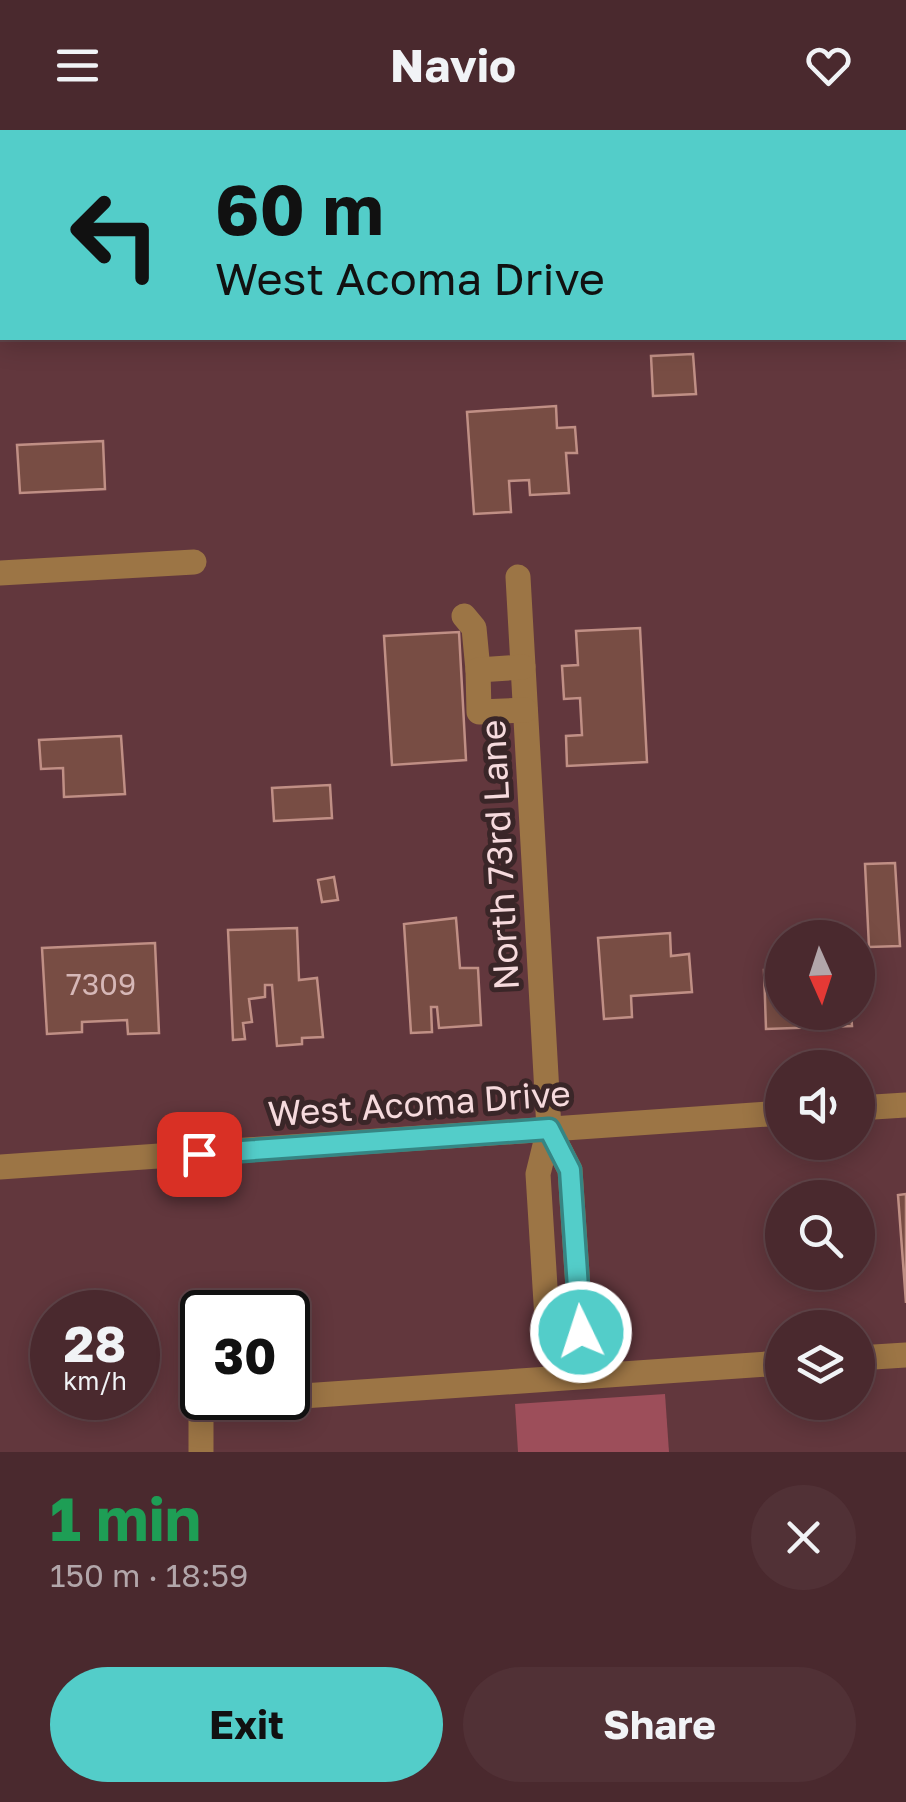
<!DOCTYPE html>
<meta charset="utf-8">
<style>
body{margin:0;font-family:"Golos Text",sans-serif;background:#513136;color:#f1f3f6;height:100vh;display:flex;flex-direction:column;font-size:38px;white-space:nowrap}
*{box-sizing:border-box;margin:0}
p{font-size:32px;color:#b2a6aa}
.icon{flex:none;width:55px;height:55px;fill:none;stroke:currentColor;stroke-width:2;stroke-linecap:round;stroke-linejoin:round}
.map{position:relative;height:1322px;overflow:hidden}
.panel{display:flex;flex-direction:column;background:#4a292e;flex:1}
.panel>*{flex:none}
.hud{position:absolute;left:0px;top:0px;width:908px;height:210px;box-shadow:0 5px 25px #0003,0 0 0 2px #61454a;background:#53cdc9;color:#111;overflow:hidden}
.needle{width:65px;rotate:177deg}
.buttons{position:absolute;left:765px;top:790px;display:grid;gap:20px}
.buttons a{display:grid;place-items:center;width:110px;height:110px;border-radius:50%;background:#4a292e;box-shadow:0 5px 25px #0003,0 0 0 2px #61454a;font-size:50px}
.speed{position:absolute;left:30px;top:1160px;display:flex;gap:20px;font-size:50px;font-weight:700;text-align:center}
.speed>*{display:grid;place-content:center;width:130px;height:130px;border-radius:50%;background:#4a292e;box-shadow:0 5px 25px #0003,0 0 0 2px #61454a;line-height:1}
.speed small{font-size:25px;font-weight:400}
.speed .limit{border:5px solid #111;border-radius:15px;background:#fff;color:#111}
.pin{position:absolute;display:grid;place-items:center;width:85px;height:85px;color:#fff;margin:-42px;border-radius:20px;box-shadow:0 5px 15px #0006}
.me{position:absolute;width:110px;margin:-55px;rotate:356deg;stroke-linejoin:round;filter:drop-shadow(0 0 8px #0008)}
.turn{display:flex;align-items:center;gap:35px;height:210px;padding:0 50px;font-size:45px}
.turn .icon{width:130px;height:130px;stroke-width:2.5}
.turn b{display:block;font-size:70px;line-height:85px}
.round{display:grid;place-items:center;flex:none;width:105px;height:105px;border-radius:52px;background:#513136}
.summary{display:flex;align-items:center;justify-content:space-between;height:170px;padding:0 50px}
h1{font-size:60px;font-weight:700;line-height:75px;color:#1e9e55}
.action{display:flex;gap:20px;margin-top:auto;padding:20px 50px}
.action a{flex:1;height:115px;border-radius:60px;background:#53cdc9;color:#111;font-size:40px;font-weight:700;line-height:115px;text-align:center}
.action a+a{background:#513136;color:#f1f3f6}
header{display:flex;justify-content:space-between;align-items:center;height:130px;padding:0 50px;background:#4a292e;font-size:45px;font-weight:700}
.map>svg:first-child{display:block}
.green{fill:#9d4e5a}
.building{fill:#784d44;stroke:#c08f85;stroke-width:2.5}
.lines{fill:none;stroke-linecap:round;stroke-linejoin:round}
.minor{stroke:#9c7545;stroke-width:25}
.route-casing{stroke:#368583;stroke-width:25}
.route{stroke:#53cdc9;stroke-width:18}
.labels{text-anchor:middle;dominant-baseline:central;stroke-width:10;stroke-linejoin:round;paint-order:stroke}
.number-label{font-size:30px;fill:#d6b7b7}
.street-label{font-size:35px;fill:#f6dadd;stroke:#3a2628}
</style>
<header><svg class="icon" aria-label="menu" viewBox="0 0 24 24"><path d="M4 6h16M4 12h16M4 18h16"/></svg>Navio<svg class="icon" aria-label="heart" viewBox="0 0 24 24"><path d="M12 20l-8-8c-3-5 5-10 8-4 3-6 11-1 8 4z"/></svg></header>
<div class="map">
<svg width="906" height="1322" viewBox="0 0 906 1322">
<rect width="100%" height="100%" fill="#62373d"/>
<path class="green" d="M665,1264L669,1322H518L515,1274Z"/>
<g class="building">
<path d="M693,224L696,264L653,266L651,226Z"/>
<path d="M556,276L557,298L575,297L577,323H566L569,363L530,365L529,350L509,351L511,382L474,384L467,282Z"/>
<path d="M103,311L105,359L20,363L17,315Z"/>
<path d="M640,498L647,632L567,636L566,606L582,605L580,568L564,569L562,536L578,535L576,501Z"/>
<path d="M459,502L466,630L392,635L384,506Z"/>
<path d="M121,606L125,664L64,667L63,638L41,639L39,610Z"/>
<path d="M330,655L332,688L274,691L272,658Z"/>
<path d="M895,733L900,816L869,817L865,734Z"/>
<path d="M334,747L338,770L322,772L318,750Z"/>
<path d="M456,788L460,838H478L481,895L439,898L437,877H431L432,902L411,903L404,794Z"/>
<path d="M297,798L299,850L317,848L323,907L302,908V914L277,916L272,855H265V867L249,869L252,892L243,893L245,909L233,910L228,800Z"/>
<path d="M670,803L671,826L689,824L692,862L631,866L632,887L604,889L598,808Z"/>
<path d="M155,813L159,903L128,904L127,890L82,892V902L47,904L42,818Z"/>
<path d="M764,840H782V882H851L852,896L766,899Z"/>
<path d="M906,1064V1173L898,1065Z"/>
</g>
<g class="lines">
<g class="minor">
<path d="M158,2V0"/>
<path d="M0,55H2"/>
<path d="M0,443L194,432"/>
<path d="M518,447L549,999L538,1044L548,1205L567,1247"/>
<path d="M464,486L474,498L478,540"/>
<path d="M523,537L478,540L479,582L525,580"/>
<path d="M858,978L906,975"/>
<path d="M549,999L570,1040L581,1202L567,1247"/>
<path d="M0,1037L782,983"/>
<path d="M858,1228L906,1225"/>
<path d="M288,1267L782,1233"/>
<path d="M201,1322V1283L220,1272L277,1268"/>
</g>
</g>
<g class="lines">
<defs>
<path id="route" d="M199,1024L549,999L570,1040L581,1202"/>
</defs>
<use href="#route" class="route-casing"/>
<use href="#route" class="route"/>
</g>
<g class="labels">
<g class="number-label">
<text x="101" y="854">7309</text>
</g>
<g class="street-label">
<text transform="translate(499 725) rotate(-93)">North 73rd Lane</text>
<text transform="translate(419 973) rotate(-4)">West Acoma Drive</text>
</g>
</g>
</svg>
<div class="buttons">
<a><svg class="needle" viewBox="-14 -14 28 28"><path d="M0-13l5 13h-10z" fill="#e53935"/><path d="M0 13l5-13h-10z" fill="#b2a6aa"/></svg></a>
<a><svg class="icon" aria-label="sound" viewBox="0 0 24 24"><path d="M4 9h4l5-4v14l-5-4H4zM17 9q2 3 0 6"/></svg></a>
<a><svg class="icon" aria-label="search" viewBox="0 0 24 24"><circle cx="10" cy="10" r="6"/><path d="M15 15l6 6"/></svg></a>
<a><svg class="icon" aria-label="layers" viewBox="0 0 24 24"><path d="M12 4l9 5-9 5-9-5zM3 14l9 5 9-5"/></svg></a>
</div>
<div class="speed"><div>28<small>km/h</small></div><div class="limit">30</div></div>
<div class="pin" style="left:199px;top:1024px;background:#d93025"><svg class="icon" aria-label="arrive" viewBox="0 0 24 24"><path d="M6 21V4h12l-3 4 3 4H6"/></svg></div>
<svg class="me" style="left:581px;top:1202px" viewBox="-20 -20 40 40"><circle r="17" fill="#53cdc9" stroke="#fff" stroke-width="3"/><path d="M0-11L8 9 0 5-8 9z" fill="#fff"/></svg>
<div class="hud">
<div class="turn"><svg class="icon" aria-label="left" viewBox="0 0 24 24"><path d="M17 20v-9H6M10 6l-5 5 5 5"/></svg><div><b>60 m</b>West Acoma Drive</div></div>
</div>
</div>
<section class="panel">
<div class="summary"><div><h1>1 min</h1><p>150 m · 18:59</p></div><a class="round"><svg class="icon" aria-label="close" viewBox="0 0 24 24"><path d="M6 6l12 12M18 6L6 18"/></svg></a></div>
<div class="action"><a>Exit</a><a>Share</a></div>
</section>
